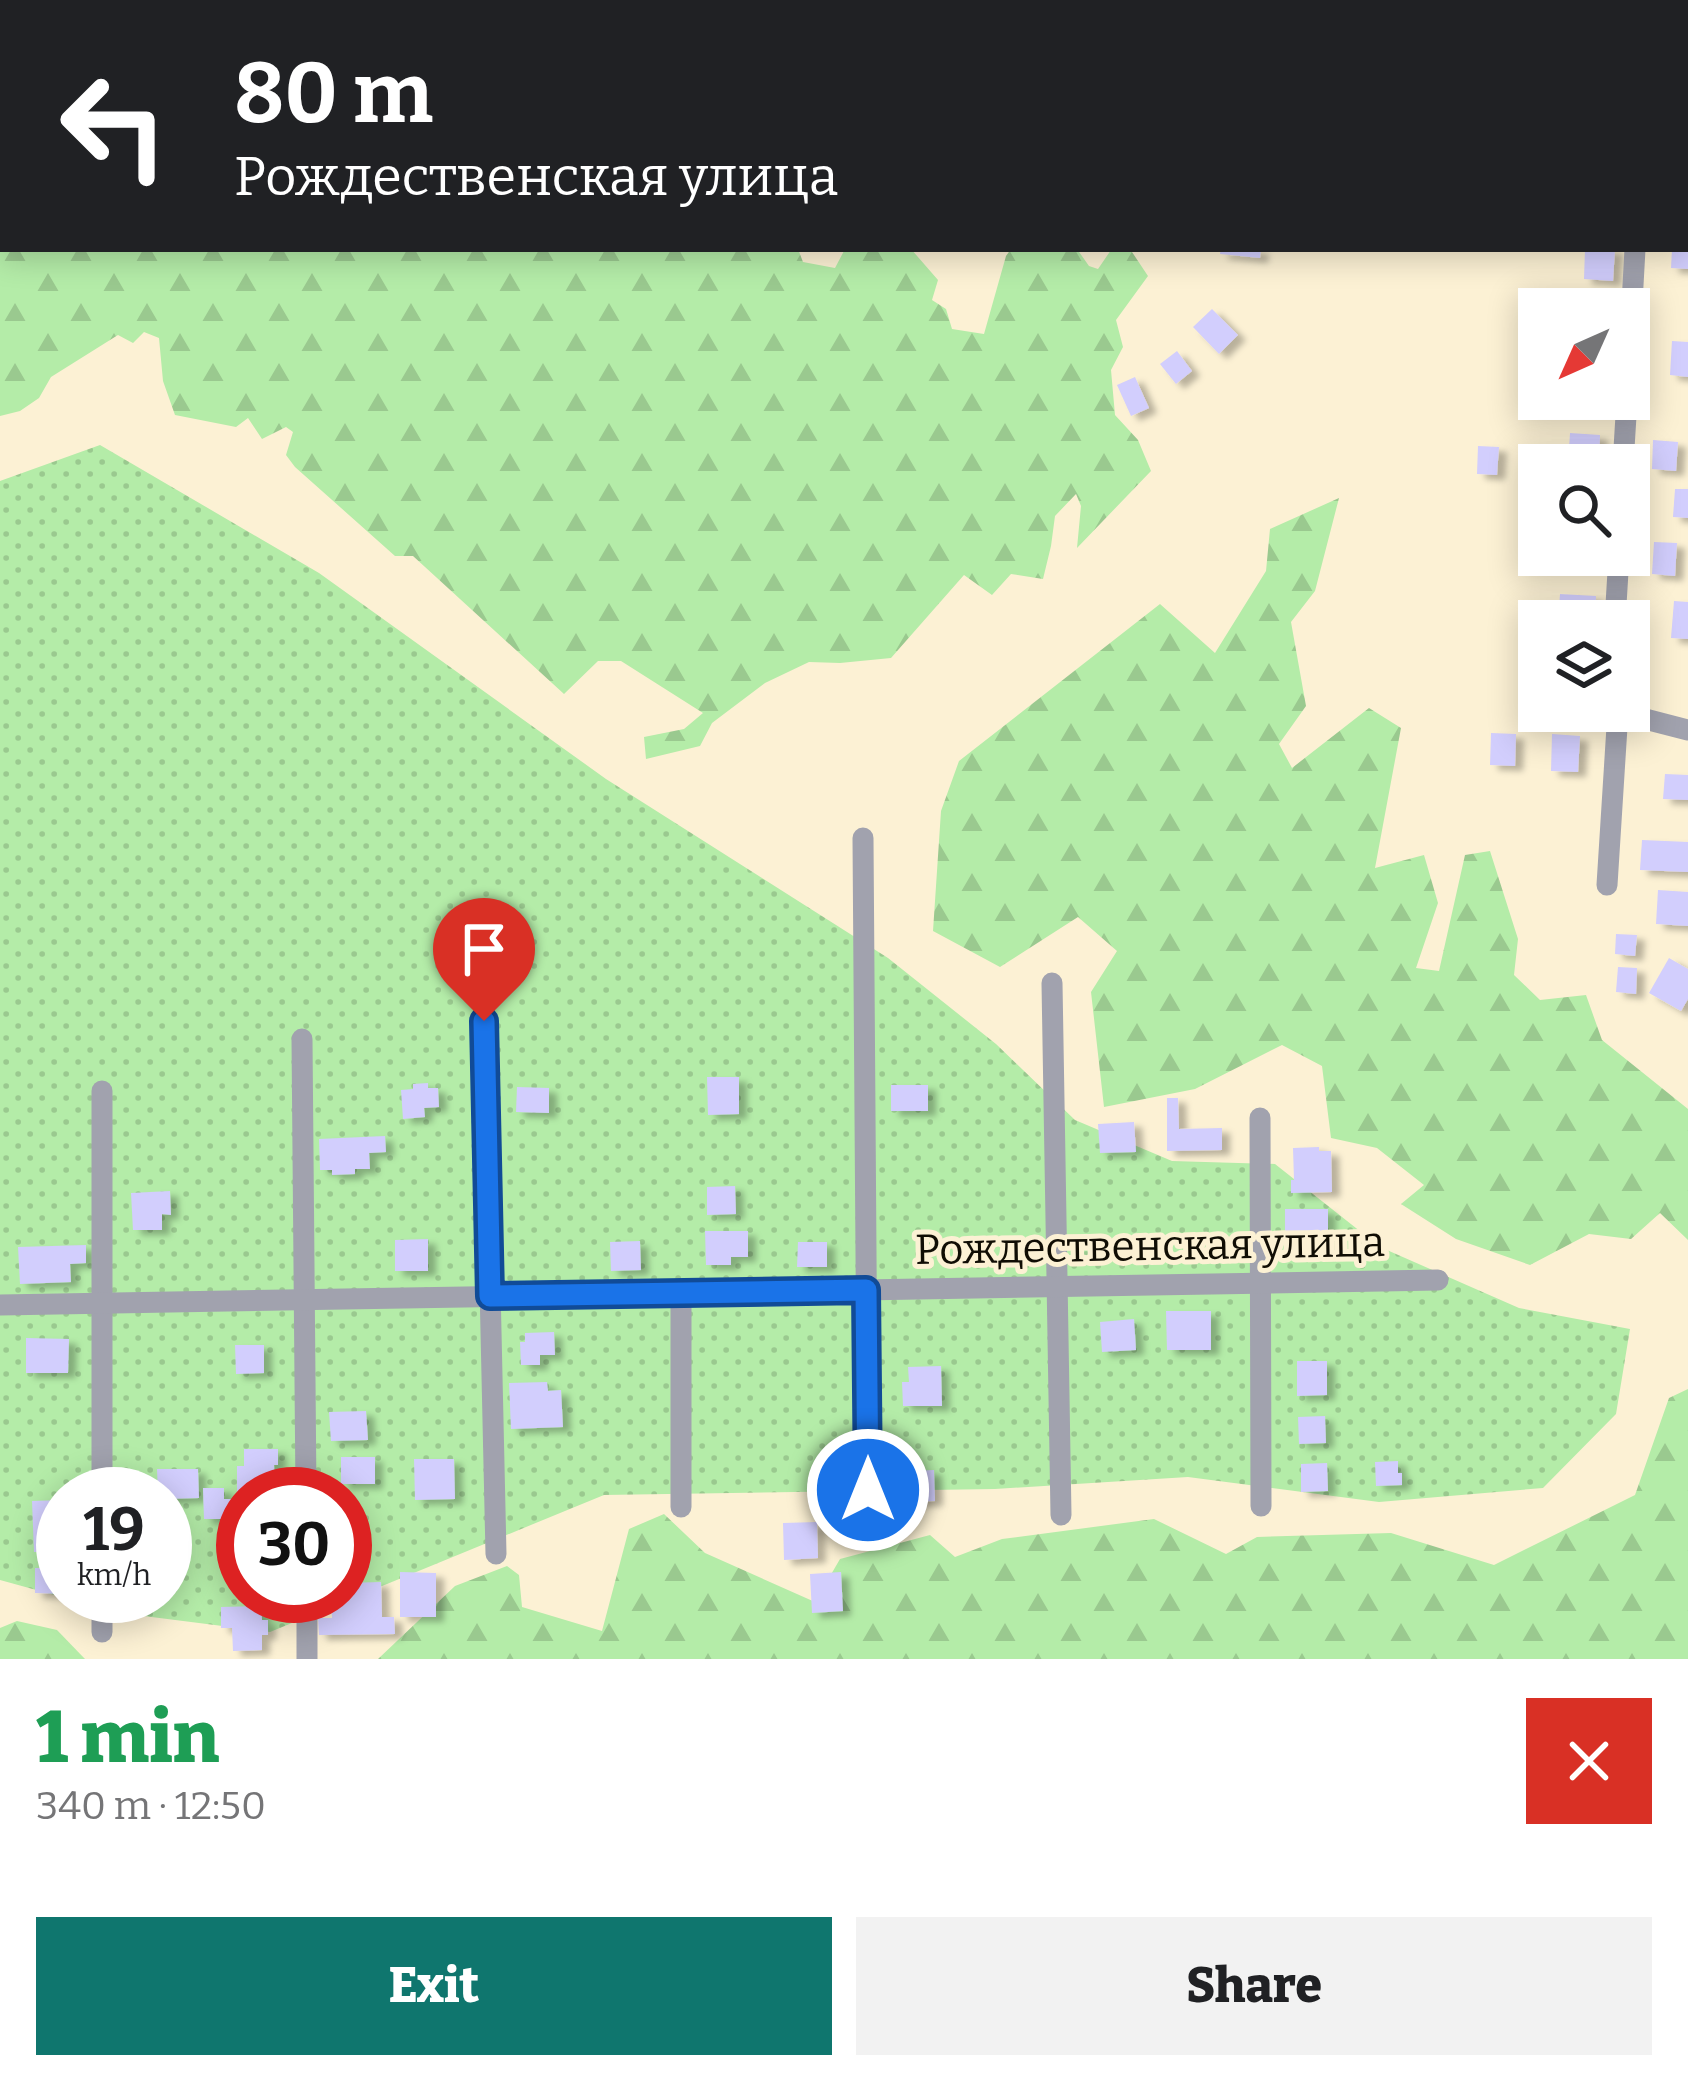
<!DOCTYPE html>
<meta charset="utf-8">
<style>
body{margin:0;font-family:Bitter,serif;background:#f2f2f2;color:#202124;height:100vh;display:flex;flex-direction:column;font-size:45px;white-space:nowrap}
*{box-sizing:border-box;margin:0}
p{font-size:39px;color:#757577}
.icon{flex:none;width:66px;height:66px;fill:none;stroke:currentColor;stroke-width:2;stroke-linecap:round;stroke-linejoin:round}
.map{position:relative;height:1659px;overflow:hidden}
.details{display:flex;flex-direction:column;background:#fff;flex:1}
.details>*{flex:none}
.hud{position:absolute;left:0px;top:0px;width:1689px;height:252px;box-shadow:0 6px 30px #0003;background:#202124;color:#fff;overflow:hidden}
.needle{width:78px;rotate:225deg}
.fabs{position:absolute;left:1518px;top:288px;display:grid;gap:24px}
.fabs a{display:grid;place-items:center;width:132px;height:132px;border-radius:0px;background:#fff;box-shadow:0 6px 30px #0003;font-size:60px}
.speed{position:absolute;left:36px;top:1467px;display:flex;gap:24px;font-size:60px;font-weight:700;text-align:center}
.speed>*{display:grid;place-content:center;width:156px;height:156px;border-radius:50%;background:#fff;box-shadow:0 6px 30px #0003;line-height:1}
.speed small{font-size:30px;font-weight:400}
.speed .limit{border:18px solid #d22;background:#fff;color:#111}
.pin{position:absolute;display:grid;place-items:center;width:102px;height:102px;color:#fff;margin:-123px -51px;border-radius:50% 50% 50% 0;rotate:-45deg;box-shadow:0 0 12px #0007}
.pin .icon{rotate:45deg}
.me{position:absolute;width:132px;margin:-66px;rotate:0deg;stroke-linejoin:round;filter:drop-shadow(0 0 9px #0008)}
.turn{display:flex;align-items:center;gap:42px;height:252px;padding:0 36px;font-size:54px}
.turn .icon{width:156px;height:156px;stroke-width:2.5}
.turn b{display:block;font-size:84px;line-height:102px}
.round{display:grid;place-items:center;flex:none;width:126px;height:126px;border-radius:0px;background:#f2f2f2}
.head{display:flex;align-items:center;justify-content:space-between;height:204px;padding:0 36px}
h1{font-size:72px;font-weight:800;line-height:90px;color:#1e9e55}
.cta{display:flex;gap:24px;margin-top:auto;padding:24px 36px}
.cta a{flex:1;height:138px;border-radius:0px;background:#0f766e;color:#fff;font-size:48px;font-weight:800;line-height:138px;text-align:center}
.cta a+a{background:#f2f2f2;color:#202124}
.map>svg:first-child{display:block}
.grass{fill:url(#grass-dots);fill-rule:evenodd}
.forest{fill:url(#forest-firs)}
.building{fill:#d2cefd;filter:url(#shadow)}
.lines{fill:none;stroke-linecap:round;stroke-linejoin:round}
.minor{stroke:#a1a2ae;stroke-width:21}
.route-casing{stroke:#114b97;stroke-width:30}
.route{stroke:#1a73e8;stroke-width:21}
.labels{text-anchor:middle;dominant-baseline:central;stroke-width:10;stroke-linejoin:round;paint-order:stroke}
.street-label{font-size:42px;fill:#100d04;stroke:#fcf1d4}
</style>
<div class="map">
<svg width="1688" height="1659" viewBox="0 0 1688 1659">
<defs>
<pattern id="grass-dots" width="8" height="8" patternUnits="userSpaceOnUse" patternTransform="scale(3)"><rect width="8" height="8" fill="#b4eca8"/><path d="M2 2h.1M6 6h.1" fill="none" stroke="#9ac98f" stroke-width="1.8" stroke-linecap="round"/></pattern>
<pattern id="forest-firs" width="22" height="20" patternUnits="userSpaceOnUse" patternTransform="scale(3)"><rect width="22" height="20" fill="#b4eca8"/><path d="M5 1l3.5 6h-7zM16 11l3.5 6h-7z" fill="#9ac98f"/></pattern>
<filter id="shadow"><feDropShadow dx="8" dy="5" stdDeviation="3" flood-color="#0004"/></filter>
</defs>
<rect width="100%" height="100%" fill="#fcf1d4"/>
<path class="grass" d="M100,445L319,573L606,779L888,958L996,1044L1075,1120L1172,1161L1275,1164L1380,1247L1519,1308L1630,1329L1616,1414L1543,1488L1379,1502L1188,1477L995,1489L604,1495L270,1632L120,1613L0,1580V481ZM63,1494H165V1596H63ZM243,1494H345V1596H243Z"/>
<g class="forest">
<path d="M0,0H534L537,3H3V249H798L803,262L835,268L845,249H911L938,280L932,300L946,309L952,329L984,334L1006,256L1011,249H1077L1089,266L1098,269L1111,250L1130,249L1148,276L1116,320L1123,347L1111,370L1115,415L1138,440L1151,471L1077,548L1081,506L1076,494L1055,516L1051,546L1043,579L1011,574L992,595L964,575L891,658L840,663L809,662L765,683L712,723L700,746L646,759L644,737L684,729L703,713L621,661H598L564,694L413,556H395L295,467L286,455L293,432L286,427L262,439L248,418L236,427L175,415L163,381L159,338L144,332L133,343L118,335L51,377L39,398L20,411L0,416Z"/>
<path d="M1339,498L1315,591L1291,622L1306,706L1279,744L1292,768L1369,708L1401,728L1375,868L1424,855L1438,903L1416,968L1439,971L1465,855L1490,851L1518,939L1514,975L1540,1000L1586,995L1602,1040L1688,1109V1240L1660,1213L1631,1239L1589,1234L1530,1265L1456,1239L1401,1204L1424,1185L1377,1148L1331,1138L1322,1066L1282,1045L1195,1089L1104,1107L1091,992L1117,951L1078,917L1000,967L933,931L941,811L959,761L1160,604L1215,653L1266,571L1270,529Z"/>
<path d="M1688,1389V1659H378L455,1586L507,1566L519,1575L522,1607L602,1631L629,1529L664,1514L705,1553L815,1602L840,1559L930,1535L955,1557L1002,1539L1154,1519L1226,1554L1257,1537L1391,1533L1494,1565L1635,1495L1669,1398Z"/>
<path d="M17,1621L57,1630L85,1659H0V1628Z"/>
</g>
<g class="building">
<path d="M1221,249H1261L1260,258L1220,254Z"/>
<path d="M1585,249H1615L1613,281L1584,279Z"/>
<path d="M1672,249H1688V269L1671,268Z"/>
<path d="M1575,292L1615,295L1614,309H1574Z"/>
<path d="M1212,309L1238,335L1219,354L1193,327Z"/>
<path d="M1672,341L1688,342V377L1670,375Z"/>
<path d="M1177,351L1192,371L1176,384L1160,364Z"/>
<path d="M1135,377L1149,408L1131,416L1117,385Z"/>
<path d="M1570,433L1600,435L1599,465H1568Z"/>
<path d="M1653,440L1678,442L1676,471L1652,469Z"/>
<path d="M1478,446L1499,447L1497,475L1477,474Z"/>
<path d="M1675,489H1688V518L1673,517Z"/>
<path d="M1654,542L1677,543L1675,576L1652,574Z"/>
<path d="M1560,594L1596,596L1595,621H1558Z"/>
<path d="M1674,601L1688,602V639L1671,638Z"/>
<path d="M1491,733L1516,734L1515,766L1490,765Z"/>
<path d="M1552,734L1580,736L1578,772L1551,771Z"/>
<path d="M1665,774L1688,775V800L1663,799Z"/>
<path d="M1642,840L1688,842V872L1640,870Z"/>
<path d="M1658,890L1688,892V926L1656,924Z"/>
<path d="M1616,934L1637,935L1635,956L1615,954Z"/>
<path d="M1669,958L1688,969V999L1681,1011L1649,993Z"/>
<path d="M1618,967L1637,968L1636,994L1616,992Z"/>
<path d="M707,1077H739V1114L708,1115Z"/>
<path d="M428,1083V1088H438L439,1107L424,1108L425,1117L403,1119L401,1090L413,1089V1084Z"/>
<rect x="891" y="1085" width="37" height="26"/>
<path d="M517,1087L549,1088V1113L516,1112Z"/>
<path d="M1167,1098H1178L1179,1129L1222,1128V1150L1167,1151Z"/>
<path d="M1134,1122L1136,1152L1100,1153L1098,1124Z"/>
<path d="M385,1136L386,1152L369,1153L370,1169H355V1174L332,1175V1170H320L319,1139Z"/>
<path d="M1319,1147V1151H1331L1332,1192L1291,1193V1180H1294L1293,1148Z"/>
<path d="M735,1186L736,1214L707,1215V1187Z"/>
<path d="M170,1191L171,1215L162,1214V1230H133L131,1193Z"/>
<path d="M1285,1209H1328V1251L1285,1250Z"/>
<path d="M705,1231H748V1257H731V1265H706Z"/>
<path d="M428,1239V1271H395V1240Z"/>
<path d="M640,1241L641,1270L611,1271L610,1242Z"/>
<path d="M798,1242H827V1267H797Z"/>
<path d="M86,1245V1263L70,1264L71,1282L20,1284L18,1247Z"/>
<path d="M1166,1311H1211V1350H1167Z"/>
<path d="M1134,1319L1136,1350L1102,1352L1100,1322Z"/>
<path d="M554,1332L555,1355H540V1365H521L520,1342H525V1333Z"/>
<path d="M26,1338L69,1339L68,1373H26Z"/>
<path d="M235,1345H264V1373L236,1374Z"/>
<path d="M1297,1361H1327V1395L1297,1396Z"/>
<path d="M941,1366L942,1406H903L902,1382H909L908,1367Z"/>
<path d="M547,1382L548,1391L561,1390L563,1427L511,1429L509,1383Z"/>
<path d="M366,1411L368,1440L331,1441L329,1412Z"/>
<path d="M1325,1416L1326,1443L1299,1444L1298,1417Z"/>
<path d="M244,1449H278V1465H274L275,1494H243V1519H204L203,1488H224V1499H237V1466H244Z"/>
<rect x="341" y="1457" width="34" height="27"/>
<path d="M414,1459H454L455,1499L415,1500Z"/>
<path d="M1398,1461V1473H1402V1485L1376,1486L1375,1462Z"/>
<path d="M1327,1463L1328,1491L1301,1492V1464Z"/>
<path d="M157,1469H198L199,1498L165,1499V1494H158Z"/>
<path d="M934,1470L935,1501L909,1502L908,1471Z"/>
<path d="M63,1500V1551L34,1552L32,1501Z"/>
<path d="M817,1522L818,1558L784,1560L783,1523Z"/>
<path d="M35,1568H63V1594L35,1593Z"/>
<path d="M400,1572L436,1573V1617H400Z"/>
<path d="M841,1572L843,1611L812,1613L810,1574Z"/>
<path d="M381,1582L382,1617H394L395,1634L319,1635L318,1618H332L331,1596H345V1583Z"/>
<path d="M261,1606L262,1620H268V1635H262V1650L233,1651L232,1628H221V1607Z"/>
</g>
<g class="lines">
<g class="minor">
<path d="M933,3L934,0"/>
<path d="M1246,3L1247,0"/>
<path d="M1647,3L1648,0"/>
<path d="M1629,357L1635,249"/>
<path d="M1623,465L1627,399"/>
<path d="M1615,621L1619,555"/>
<path d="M1618,712L1688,730"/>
<path d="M863,838L868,1530"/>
<path d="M1607,885L1618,711"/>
<path d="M1052,983L1061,1515"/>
<path d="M484,1020L496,1554"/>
<path d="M302,1039L306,1494"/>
<path d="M102,1091V1494"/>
<path d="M1260,1118L1261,1506"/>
<path d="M681,1293V1507"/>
<path d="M0,1305L1438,1280"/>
<path d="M102,1596V1632"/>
<path d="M307,1596V1659"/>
</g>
</g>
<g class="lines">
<defs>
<path id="route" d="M484,1021L490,1296L866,1290L868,1490"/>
</defs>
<use href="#route" class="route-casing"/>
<use href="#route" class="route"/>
</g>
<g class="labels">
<g class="street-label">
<text transform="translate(1150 1246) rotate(-1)">Рождественская улица</text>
</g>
</g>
</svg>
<div class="fabs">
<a><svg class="needle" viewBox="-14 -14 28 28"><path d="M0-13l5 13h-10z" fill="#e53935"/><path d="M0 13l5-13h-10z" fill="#757577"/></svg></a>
<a><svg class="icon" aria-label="search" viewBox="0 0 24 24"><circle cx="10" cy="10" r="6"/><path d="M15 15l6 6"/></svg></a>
<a><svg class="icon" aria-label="layers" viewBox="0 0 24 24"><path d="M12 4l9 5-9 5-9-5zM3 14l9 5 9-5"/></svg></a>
</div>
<div class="speed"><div>19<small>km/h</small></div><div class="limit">30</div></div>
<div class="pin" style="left:484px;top:1021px;background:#d93025"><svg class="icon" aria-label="arrive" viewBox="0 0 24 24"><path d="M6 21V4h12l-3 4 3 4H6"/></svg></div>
<svg class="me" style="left:868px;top:1490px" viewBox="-20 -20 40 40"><circle r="17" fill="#1a73e8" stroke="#fff" stroke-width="3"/><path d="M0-11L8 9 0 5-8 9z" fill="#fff"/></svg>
<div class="hud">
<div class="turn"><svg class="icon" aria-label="left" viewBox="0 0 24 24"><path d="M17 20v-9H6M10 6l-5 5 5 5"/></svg><div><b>80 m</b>Рождественская улица</div></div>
</div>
</div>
<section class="details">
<div class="head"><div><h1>1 min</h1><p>340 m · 12:50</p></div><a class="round" style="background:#d93025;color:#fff"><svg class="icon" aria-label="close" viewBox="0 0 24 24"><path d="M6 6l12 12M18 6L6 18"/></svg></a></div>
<div class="cta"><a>Exit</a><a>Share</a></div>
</section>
